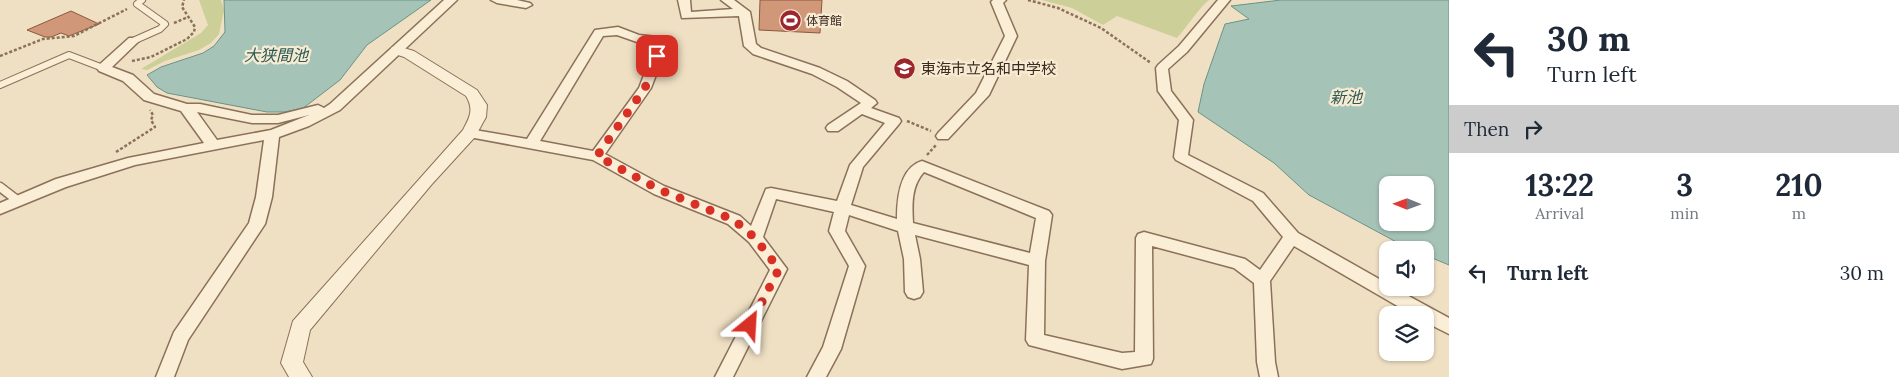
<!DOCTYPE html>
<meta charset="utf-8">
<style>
body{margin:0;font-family:Lora,"Noto Sans JP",serif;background:#f6f6f7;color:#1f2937;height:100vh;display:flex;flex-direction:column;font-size:19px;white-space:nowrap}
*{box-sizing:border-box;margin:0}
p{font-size:16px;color:#747a83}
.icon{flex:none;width:28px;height:28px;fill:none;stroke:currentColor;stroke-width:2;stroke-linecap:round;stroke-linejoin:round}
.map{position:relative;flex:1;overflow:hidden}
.drawer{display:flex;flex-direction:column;background:#fff;width:450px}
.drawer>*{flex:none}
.guide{background:#fff;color:#1f2937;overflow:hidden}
.needle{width:32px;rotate:271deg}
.controls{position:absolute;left:1379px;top:176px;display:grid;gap:10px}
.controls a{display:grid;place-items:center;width:55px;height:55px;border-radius:10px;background:#fff;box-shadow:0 1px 4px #0004;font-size:25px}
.pin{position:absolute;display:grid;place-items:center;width:42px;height:42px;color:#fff;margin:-21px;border-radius:10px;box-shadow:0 2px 8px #0006}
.me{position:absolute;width:55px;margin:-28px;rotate:27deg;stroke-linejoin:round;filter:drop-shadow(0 0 4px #0008)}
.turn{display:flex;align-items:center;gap:18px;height:105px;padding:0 15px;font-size:22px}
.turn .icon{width:65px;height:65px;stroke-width:2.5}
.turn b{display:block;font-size:35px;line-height:42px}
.then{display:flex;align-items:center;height:48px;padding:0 15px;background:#0003;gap:10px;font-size:19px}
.eta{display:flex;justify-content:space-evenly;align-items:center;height:85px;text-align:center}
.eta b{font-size:30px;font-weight:700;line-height:35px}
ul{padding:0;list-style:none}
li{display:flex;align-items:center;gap:15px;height:70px;padding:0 15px}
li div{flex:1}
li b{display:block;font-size:19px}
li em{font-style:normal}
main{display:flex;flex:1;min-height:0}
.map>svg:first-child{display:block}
.green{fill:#cccf97}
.water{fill:#a6c3b8;stroke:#6c9286;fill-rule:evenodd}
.building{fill:#d09778;stroke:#8c583e}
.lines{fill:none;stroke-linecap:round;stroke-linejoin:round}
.service-far1-casing{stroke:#8b7159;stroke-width:8}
.service-casing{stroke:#8b7159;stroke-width:11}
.minor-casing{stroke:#8b7159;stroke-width:3}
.tertiary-casing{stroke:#8b7159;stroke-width:2}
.path{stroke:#8b7159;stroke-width:2.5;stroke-dasharray:3 2;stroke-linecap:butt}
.service-far1{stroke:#faeed7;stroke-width:6}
.service{stroke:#faeed7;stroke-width:8}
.minor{fill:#faeed7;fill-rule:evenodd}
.tertiary{fill:#faeed7;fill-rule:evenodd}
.route{stroke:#d93025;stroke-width:9;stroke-dasharray:0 16.2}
.labels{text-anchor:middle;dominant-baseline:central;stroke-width:4.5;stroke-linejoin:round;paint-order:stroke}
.far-poi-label{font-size:12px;fill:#3b2a1e;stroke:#f7ebd3;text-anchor:start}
.poi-label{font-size:15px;fill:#3b2a1e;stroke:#f7ebd3;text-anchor:start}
.water-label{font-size:16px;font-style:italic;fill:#2c5b55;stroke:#f7ebd3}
</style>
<main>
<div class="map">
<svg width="1449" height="377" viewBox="0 0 1449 377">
<rect width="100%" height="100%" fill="#f0e0c3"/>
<g class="green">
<path d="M199,0H221L224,10L219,34L211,43L199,50L165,61L147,70L141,69L201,33L208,25Z"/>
<path d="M1042,0H1209C1196,11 1188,26 1177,38L1117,16L1103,25L1072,8Z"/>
</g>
<g class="water">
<path d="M224,0H431L367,45L340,80L302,109L284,112H267L167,93L157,87L147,75L161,67L203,53L214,46L225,32Z"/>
<path d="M1281,0H1449V265L1425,255V250H1413L1402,245L1309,195L1274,163L1198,112L1204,84L1225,24L1249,19L1231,6ZM1388,185H1425V222H1388Z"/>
</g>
<g class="building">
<path d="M760,0H822L820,33L759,30Z"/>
<path d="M71,11L99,24L69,36L61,33L51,37H45L27,30Z"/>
</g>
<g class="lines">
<defs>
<g id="service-far1">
<path d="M133,41L160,29L165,24L137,4L142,0"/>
<path d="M0,85L69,55L103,68"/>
</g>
<path id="service" d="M0,187L17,200"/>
<g id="minor">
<path d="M444,0H457L340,110L309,126L279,137L272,197L265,224L188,340L174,377H156L174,332L249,223L256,197L264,140L135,165L66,187L0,214V203L56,179L128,158L204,143L181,111L144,100L123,81L99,71L97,68L99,65L129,38H137L139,41L112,67L133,75L154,94L187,104H200L252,115H278L318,105L324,108L330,104ZM197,112L252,123H278L309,115L271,130L217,140Z"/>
<path d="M491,0H517L530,3L532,5L526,8L497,3Z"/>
<path d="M678,0H690L691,12L733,9L721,0H734L750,12L756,44L761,48L820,68L847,81L875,100L877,103L871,108L899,118L901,121L899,124L863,167L851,205L897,219C897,200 899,168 922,161L1049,211L1052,215L1045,261L1044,335L1122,353L1135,352L1136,238L1138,234L1144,232L1245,259L1260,270L1283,237L1253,201L1176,160L1174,157L1179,120L1158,91L1156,68L1158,65L1179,46L1218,0H1230L1187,52L1168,69L1171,91L1193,120L1188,155L1263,193L1298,233L1388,284V288H1394L1449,318V334L1425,322V315H1413L1294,246L1270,281L1275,362L1278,377H1260L1257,362L1254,283L1234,268L1152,246L1153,359L1151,364L1122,369L1029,345L1026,340L1029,265L915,235L920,259L923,292L920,297L914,299L908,297L905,292L904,259L898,231L849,215L845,231L865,266L841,349L826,377H807L823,347L849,266L829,231L834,212L776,199L763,237L787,269L733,377H715L770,270L749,242L728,224L654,194L593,160L469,137L464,136L462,133L464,130L469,129L527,139L595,30L618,27L639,35L667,38L669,41L651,88L605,154L664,186L740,216L751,226L766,189L771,188L837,201L850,165L885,123L862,114L838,131H828L826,128L828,125L861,103L837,87L812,74L753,54L744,46L739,16L682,18ZM617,35L637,42L656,44L639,88L593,151L540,141L603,36ZM924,172L1036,218L1030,253L913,223C912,205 911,186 924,172Z"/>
<path d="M993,0H1006L1003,3L1017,36L989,95L948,139H938L936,136L938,133L976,93L1005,36L991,2Z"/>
</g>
<path id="tertiary" d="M397,46L414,51L477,90L487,105L486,117L475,137L432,184L310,330L303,362L312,377H289L281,363L293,321L463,130C470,117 474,109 466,96L404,57L392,53L390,50L392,47Z"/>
</defs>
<use href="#service-far1" class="service-far1-casing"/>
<use href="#service" class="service-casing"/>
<use href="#minor" class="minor-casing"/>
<use href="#tertiary" class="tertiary-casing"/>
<g class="path">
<path d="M1028,0L1058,8L1101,28L1151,63"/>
<path d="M174,23L188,17"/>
<path d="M0,56L43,39L74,36L127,9"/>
<path d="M132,61L151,57L187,39L194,32L195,27L182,7L184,0"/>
<path d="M907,121L931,131"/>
<path d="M116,152L155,127L151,120L153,115L150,110"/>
<path d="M927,155L936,145"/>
</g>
<use href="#service-far1" class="service-far1"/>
<use href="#service" class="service"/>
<use href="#minor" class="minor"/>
<use href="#tertiary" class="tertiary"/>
</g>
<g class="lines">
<path class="route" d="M657,56L645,88L597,156L660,190L734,220L755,238L779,269L750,325"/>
</g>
<defs>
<symbol id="stadium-disc" viewBox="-11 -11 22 22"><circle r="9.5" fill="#9d262e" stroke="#f7ebd3"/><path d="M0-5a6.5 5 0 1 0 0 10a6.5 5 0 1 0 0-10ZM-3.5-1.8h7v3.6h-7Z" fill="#fff"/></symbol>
<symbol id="school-disc" viewBox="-11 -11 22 22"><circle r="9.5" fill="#9d262e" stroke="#f7ebd3"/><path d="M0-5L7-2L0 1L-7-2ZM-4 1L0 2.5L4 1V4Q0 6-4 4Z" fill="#fff"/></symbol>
</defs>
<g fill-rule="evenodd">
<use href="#stadium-disc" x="778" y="8" width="25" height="25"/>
<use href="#school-disc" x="892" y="56" width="25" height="25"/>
</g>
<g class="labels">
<g class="far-poi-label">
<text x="806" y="20">体育館</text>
</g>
<g class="poi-label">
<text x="921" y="68">東海市立名和中学校</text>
</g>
<g class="water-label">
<text x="276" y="55">大狭間池</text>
<text x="1346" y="97">新池</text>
</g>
</g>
</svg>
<div class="controls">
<a><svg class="needle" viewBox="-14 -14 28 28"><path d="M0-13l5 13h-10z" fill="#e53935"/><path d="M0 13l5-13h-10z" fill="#747a83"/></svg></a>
<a><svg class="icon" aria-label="sound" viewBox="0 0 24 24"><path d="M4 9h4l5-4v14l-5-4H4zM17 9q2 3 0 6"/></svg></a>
<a><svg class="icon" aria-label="layers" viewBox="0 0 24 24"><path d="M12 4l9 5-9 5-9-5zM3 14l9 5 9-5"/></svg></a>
</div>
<div class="pin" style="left:657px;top:56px;background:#d93025"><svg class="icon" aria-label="arrive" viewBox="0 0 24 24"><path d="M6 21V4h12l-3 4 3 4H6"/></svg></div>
<svg class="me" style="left:750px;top:325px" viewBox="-20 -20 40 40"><path d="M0-17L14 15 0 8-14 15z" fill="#d93025" stroke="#fff" stroke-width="4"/></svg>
</div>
<section class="drawer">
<div class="guide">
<div class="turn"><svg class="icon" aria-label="left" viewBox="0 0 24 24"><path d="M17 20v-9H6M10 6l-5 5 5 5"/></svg><div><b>30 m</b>Turn left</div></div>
<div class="then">Then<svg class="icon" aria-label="right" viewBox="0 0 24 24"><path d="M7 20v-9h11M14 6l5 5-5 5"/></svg></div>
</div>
<div class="eta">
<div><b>13:22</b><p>Arrival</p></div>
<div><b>3</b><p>min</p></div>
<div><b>210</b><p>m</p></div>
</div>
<ul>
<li><svg class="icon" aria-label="left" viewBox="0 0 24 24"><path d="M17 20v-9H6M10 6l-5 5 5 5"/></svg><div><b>Turn left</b></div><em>30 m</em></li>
</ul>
</section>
</main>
